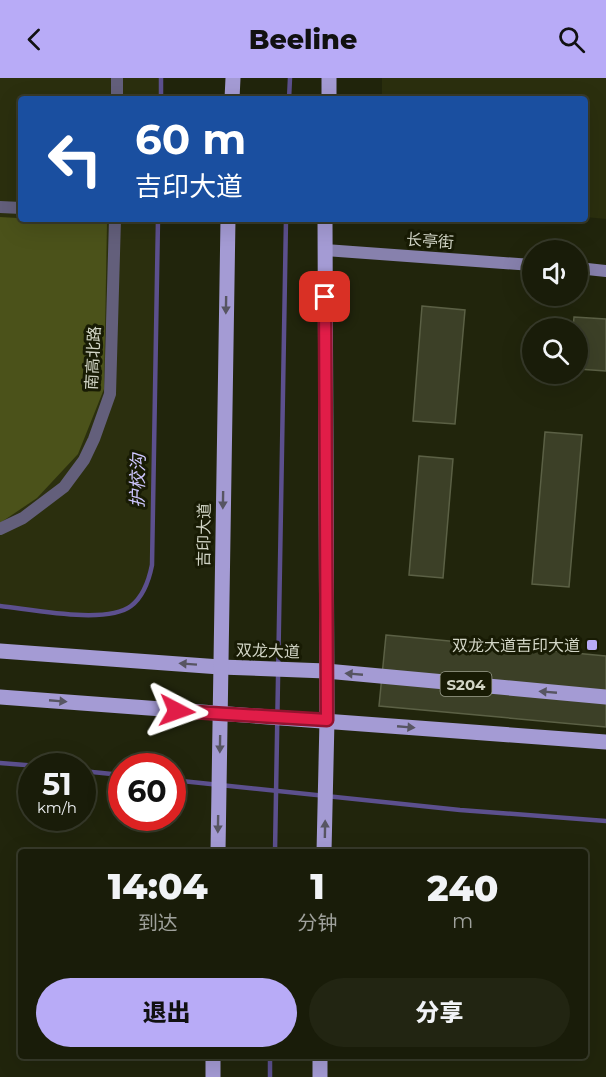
<!DOCTYPE html>
<html lang="zh">
<meta charset="utf-8">
<style>
body{margin:0;font-family:Montserrat,"Noto Sans SC",sans-serif;background:#222512;color:#f1f3f6;height:100vh;display:flex;flex-direction:column;font-size:22px;white-space:nowrap}
*{box-sizing:border-box;margin:0}
p{font-size:20px;color:#9fa19c}
.icon{flex:none;width:33px;height:33px;fill:none;stroke:currentColor;stroke-width:2;stroke-linecap:round;stroke-linejoin:round}
.map{position:relative;flex:1;overflow:hidden}
.sheet{position:absolute;left:18px;top:771px;width:570px;height:210px;display:flex;flex-direction:column;background:#191c09;border-radius:6px;box-shadow:0 6px 24px #0002,0 0 0 2px #373a2a}
.sheet>*{flex:none}
.top-card{position:absolute;left:18px;top:18px;width:570px;height:126px;border-radius:6px;box-shadow:0 6px 24px #0002,0 0 0 2px #373a2a;background:#1a4fa0;color:#fff;overflow:hidden}
.controls{position:absolute;left:522px;top:162px;display:grid;gap:12px}
.controls a{display:grid;place-items:center;width:66px;height:66px;border-radius:50%;background:#191c09;box-shadow:0 6px 24px #0002,0 0 0 2px #373a2a;font-size:30px}
.speed{position:absolute;left:18px;top:675px;display:flex;gap:12px;font-size:30px;font-weight:700;text-align:center}
.speed>*{display:grid;place-content:center;width:78px;height:78px;border-radius:50%;background:#191c09;box-shadow:0 6px 24px #0002,0 0 0 2px #373a2a;line-height:1}
.speed small{font-size:15px;font-weight:400}
.speed .limit{border:9px solid #d22;background:#fff;color:#111}
.pin{position:absolute;display:grid;place-items:center;width:51px;height:51px;color:#fff;margin:-26px;border-radius:12px;box-shadow:0 3px 9px #0006}
.me{position:absolute;width:66px;margin:-33px;rotate:94deg;stroke-linejoin:round;filter:drop-shadow(0 0 4px #0008)}
.turn{display:flex;align-items:center;gap:21px;height:126px;padding:0 18px;font-size:27px}
.turn .icon{width:78px;height:78px;stroke-width:2.5}
.turn b{display:block;font-size:42px;line-height:51px}
.eta{display:flex;justify-content:space-evenly;align-items:center;height:102px;text-align:center}
.eta b{font-size:36px;font-weight:800;line-height:42px}
.primary-button{display:flex;gap:12px;margin-top:auto;padding:12px 18px}
.primary-button a{flex:1;height:69px;border-radius:36px;background:#b8abf7;color:#111;font-size:24px;font-weight:800;line-height:69px;text-align:center}
.primary-button a+a{background:#222512;color:#f1f3f6}
header{display:flex;justify-content:space-between;align-items:center;height:78px;padding:0 18px;background:#b8abf7;color:#111;font-size:27px;font-weight:800}
.map>svg:first-child{display:block}
.built{fill:#2b2f0e}
.forest{fill:#4b521a}
.lines{fill:none;stroke-linecap:round;stroke-linejoin:round}
.stream{stroke:#5c508e;stroke-width:4.5}
.building{fill:#3c4027;stroke:#5b6045;stroke-width:1.5}
.street{stroke:#635f7b;stroke-width:12}
.secondary{stroke:#8781ad;stroke-width:12}
.primary{stroke:#a49bd4;stroke-width:15}
.oneway{fill:#575562}
.route-casing{stroke:#92132f;stroke-width:15}
.route{stroke:#e11d48;stroke-width:10}
.poi-dot{fill:#b8abf7;stroke:#181b04;stroke-width:2}
.labels{text-anchor:middle;dominant-baseline:central;stroke-width:6;stroke-linejoin:round;paint-order:stroke}
.shield{fill:#181b04;stroke:#9a9d8c;stroke-width:1.5}
.shield-label{font-size:15px;font-weight:bold;fill:#d2d5c6}
.street-label{font-size:16px;fill:#d2d5c6;stroke:#181b04}
.poi-label{font-size:16px;fill:#d2d5c6;stroke:#181b04;text-anchor:end}
.water-label{font-size:18px;font-style:italic;fill:#cec6fe;stroke:#181b04}
</style>
<header><svg class="icon" aria-label="back" viewBox="0 0 24 24"><path d="M15 5l-7 7 7 7"/></svg>Beeline<svg class="icon" aria-label="search" viewBox="0 0 24 24"><circle cx="10" cy="10" r="6"/><path d="M15 15l6 6"/></svg></header>
<div class="map">
<svg width="606" height="999" viewBox="0 0 606 999">
<rect width="100%" height="100%" fill="#21250c"/>
<g class="built">
<path d="M0,0H161V21H21V141H158L152,487L149,501L140,518L129,529L111,535L90,537L0,528Z"/>
<path d="M382,0H606V141L585,139V21H382Z"/>
</g>
<path class="forest" d="M0,139L107,145L104,311L78,376L37,420L0,445Z"/>
<g class="lines">
<g class="stream">
<path d="M161,21V0"/>
<path d="M289,21L290,0"/>
<path d="M0,528C30,531 106,547 131,528C144,518 149,502 152,487L158,141"/>
<path d="M0,685L38,688"/>
<path d="M82,693L122,697"/>
<path d="M172,702L460,732L606,743"/>
<path d="M275,774L286,141"/>
<path d="M270,999V978"/>
</g>
</g>
<g class="building">
<path d="M422,228L465,232L455,346L413,343Z"/>
<path d="M574,239L606,241V293L578,291V250H573Z"/>
<path d="M545,354L582,357L569,509L532,506Z"/>
<path d="M419,378L453,381L443,500L409,497Z"/>
<path d="M386,557L606,578V649L379,628Z"/>
</g>
<g class="lines">
<g class="street">
<path d="M117,21V0"/>
<path d="M0,129L21,130"/>
<path d="M0,451L23,440L64,409L84,382L94,361L110,316L115,141"/>
</g>
<g class="secondary">
<path d="M325,172L532,187"/>
<path d="M578,190L606,193"/>
</g>
<g class="primary">
<path d="M232,21L233,0"/>
<path d="M329,21V0"/>
<path d="M0,573L220,589L326,593L606,619"/>
<path d="M0,619L606,664"/>
<path d="M218,774L228,141"/>
<path d="M324,774L327,642L325,141"/>
<path d="M213,999V978"/>
<path d="M320,999V978"/>
</g>
</g>
<defs><path id="oneway-solid" d="M-6-.8H1V-3.2L6.5 0L1 3.2V.8H-6Z" transform="scale(1.5)"/></defs>
<g class="oneway">
<use href="#oneway-solid" transform="translate(226 227) rotate(91)"/>
<use href="#oneway-solid" transform="translate(223 422) rotate(91)"/>
<use href="#oneway-solid" transform="translate(188 586) rotate(-176)"/>
<use href="#oneway-solid" transform="translate(354 596) rotate(-175)"/>
<use href="#oneway-solid" transform="translate(548 614) rotate(-175)"/>
<use href="#oneway-solid" transform="translate(58 623) rotate(5)"/>
<use href="#oneway-solid" transform="translate(406 649) rotate(5)"/>
<use href="#oneway-solid" transform="translate(220 666) rotate(91)"/>
<use href="#oneway-solid" transform="translate(218 746) rotate(91)"/>
<use href="#oneway-solid" transform="translate(325 751) rotate(-89)"/>
</g>
<g class="lines">
<defs>
<path id="route" d="M177,633L327,642L325,219"/>
</defs>
<use href="#route" class="route-casing"/>
<use href="#route" class="route"/>
</g>
<rect class="poi-dot" x="586" y="561" width="12" height="12" rx="3"/>
<g class="labels">
<rect class="shield" x="440.5" y="594" width="51" height="24" rx="4.5"/>
<g class="shield-label">
<text x="466" y="606">S204</text>
</g>
<g class="street-label">
<text transform="translate(430 163) rotate(4)">长亭街</text>
<text transform="translate(93 280) rotate(-87)">南高北路</text>
<text transform="translate(204 457) rotate(-89)">吉印大道</text>
<text transform="translate(268 573) rotate(2)">双龙大道</text>
</g>
<g class="poi-label">
<text x="580" y="567">双龙大道吉印大道</text>
</g>
<g class="water-label">
<text transform="translate(138 403) rotate(-89)">护校沟</text>
</g>
</g>
</svg>
<div class="controls">
<a><svg class="icon" aria-label="sound" viewBox="0 0 24 24"><path d="M4 9h4l5-4v14l-5-4H4zM17 9q2 3 0 6"/></svg></a>
<a><svg class="icon" aria-label="search" viewBox="0 0 24 24"><circle cx="10" cy="10" r="6"/><path d="M15 15l6 6"/></svg></a>
</div>
<div class="speed"><div>51<small>km/h</small></div><div class="limit">60</div></div>
<div class="pin" style="left:325px;top:219px;background:#d93025"><svg class="icon" aria-label="arrive" viewBox="0 0 24 24"><path d="M6 21V4h12l-3 4 3 4H6"/></svg></div>
<svg class="me" style="left:177px;top:633px" viewBox="-20 -20 40 40"><path d="M0-17L14 15 0 8-14 15z" fill="#e11d48" stroke="#fff" stroke-width="4"/></svg>
<div class="top-card">
<div class="turn"><svg class="icon" aria-label="left" viewBox="0 0 24 24"><path d="M17 20v-9H6M10 6l-5 5 5 5"/></svg><div><b>60 m</b>吉印大道</div></div>
</div>
<section class="sheet">
<div class="eta">
<div><b>14:04</b><p>到达</p></div>
<div><b>1</b><p>分钟</p></div>
<div><b>240</b><p>m</p></div>
</div>
<div class="primary-button"><a>退出</a><a>分享</a></div>
</section>
</div>
